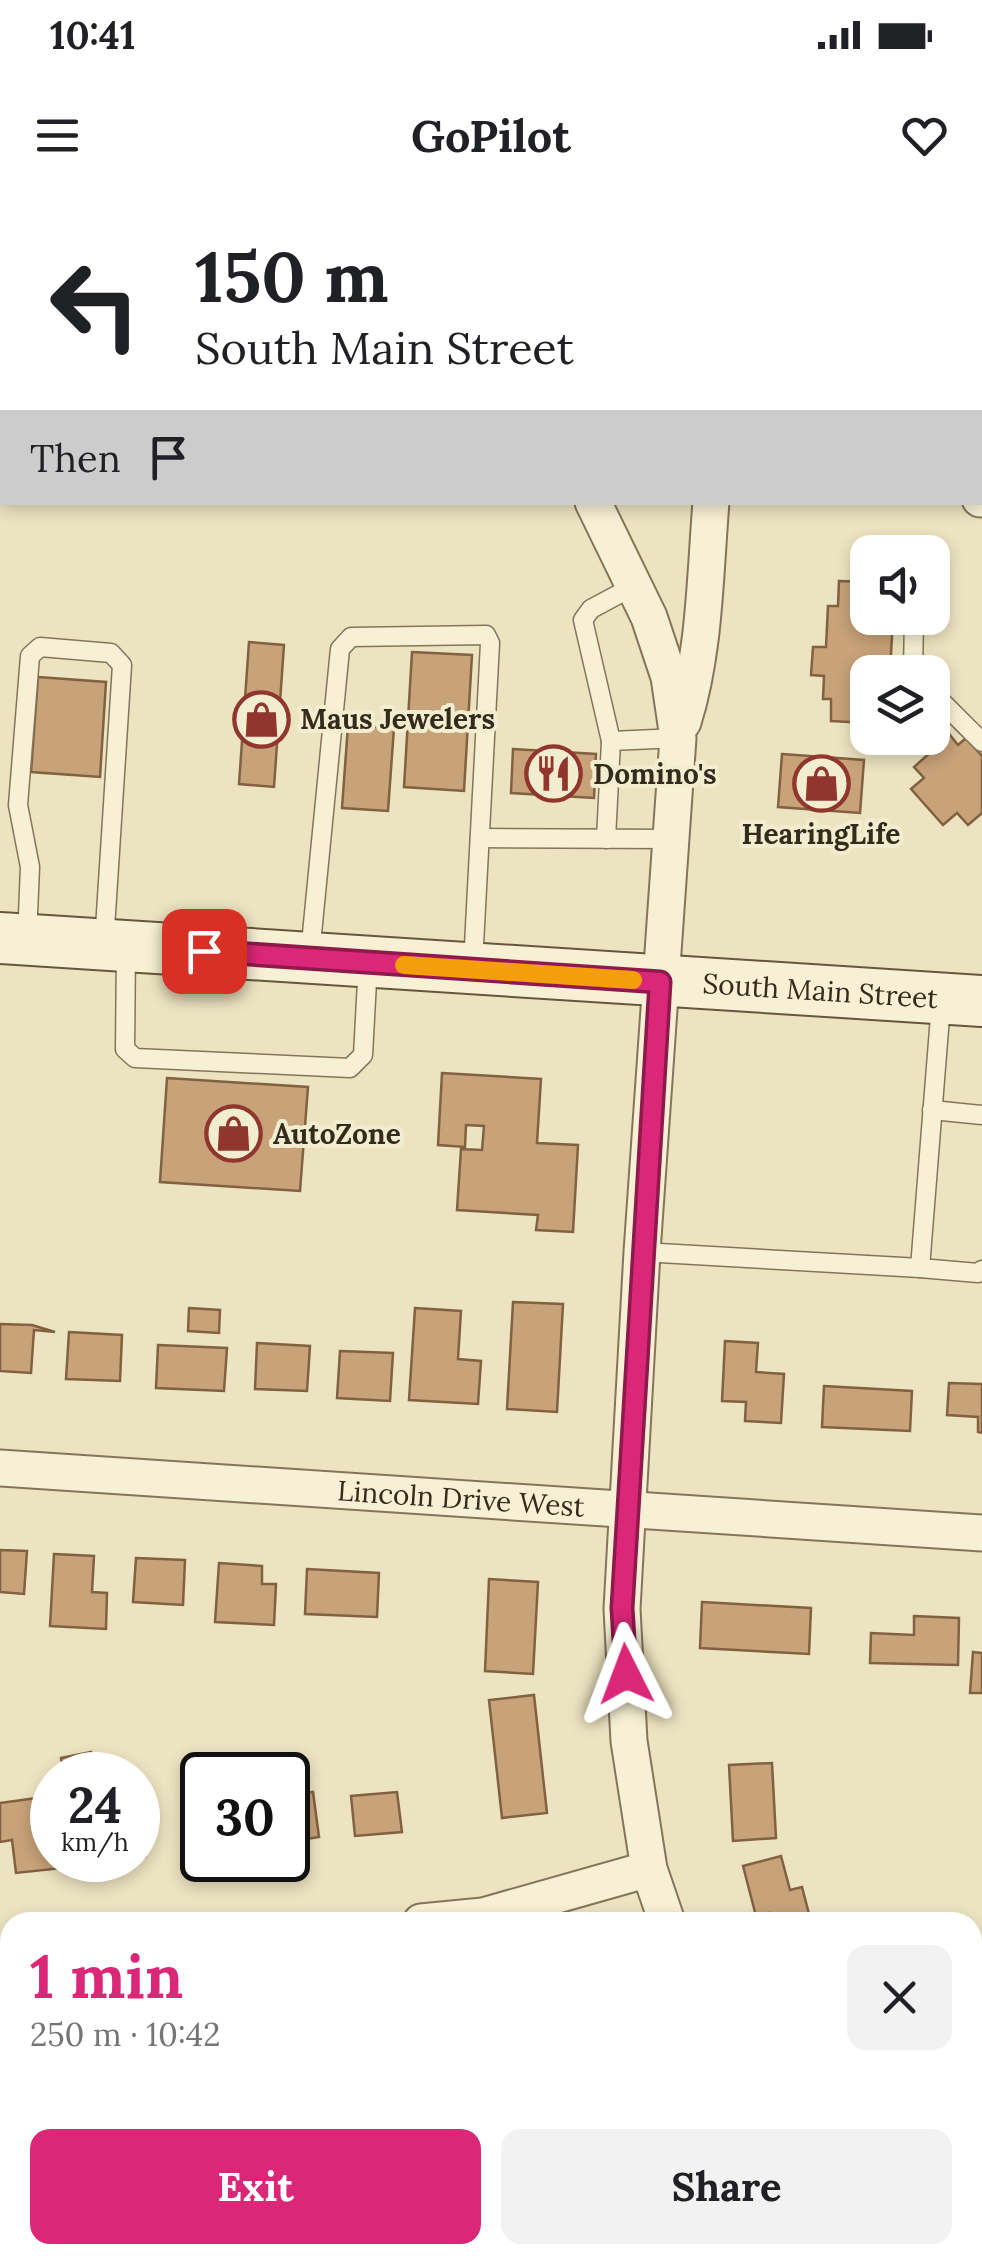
<!DOCTYPE html>
<meta charset="utf-8">
<style>
body{margin:0;font-family:Lora,serif;background:#f2f2f2;color:#202124;height:100vh;display:flex;flex-direction:column;font-size:38px;white-space:nowrap}
*{box-sizing:border-box;margin:0}
p{font-size:32px;color:#757577}
.icon{flex:none;width:55px;height:55px;fill:none;stroke:currentColor;stroke-width:2;stroke-linecap:round;stroke-linejoin:round}
.map{position:relative;flex:1;overflow:hidden}
.panel{position:absolute;left:0px;top:1712px;width:982px;height:352px;display:flex;flex-direction:column;background:#fff;border-radius:30px 30px 0 0;box-shadow:0 5px 15px #0003}
.panel>*{flex:none}
.hud{position:absolute;left:0px;top:0px;width:982px;height:305px;box-shadow:0 5px 15px #0003;background:#fff;color:#202124;overflow:hidden}
.controls{position:absolute;left:850px;top:335px;display:grid;gap:20px}
.controls a{display:grid;place-items:center;width:100px;height:100px;border-radius:20px;background:#fff;box-shadow:0 5px 15px #0003;font-size:50px}
.speed{position:absolute;left:30px;top:1552px;display:flex;gap:20px;font-size:50px;font-weight:700;text-align:center}
.speed>*{display:grid;place-content:center;width:130px;height:130px;border-radius:50%;background:#fff;box-shadow:0 5px 15px #0003;line-height:1}
.speed small{font-size:25px;font-weight:400}
.speed .limit{border:5px solid #111;border-radius:15px;background:#fff;color:#111}
.pin{position:absolute;display:grid;place-items:center;width:85px;height:85px;color:#fff;margin:-42px;border-radius:20px;box-shadow:0 5px 15px #0006}
.me{position:absolute;width:110px;margin:-55px;rotate:357deg;stroke-linejoin:round;filter:drop-shadow(0 0 8px #0008)}
.turn{display:flex;align-items:center;gap:35px;height:210px;padding:0 30px;font-size:45px}
.turn .icon{width:130px;height:130px;stroke-width:2.5}
.turn b{display:block;font-size:70px;line-height:85px}
.then{display:flex;align-items:center;height:95px;padding:0 30px;background:#0003;gap:20px;font-size:38px}
.round{display:grid;place-items:center;flex:none;width:105px;height:105px;border-radius:20px;background:#f2f2f2}
.summary{display:flex;align-items:center;justify-content:space-between;height:170px;padding:0 30px}
h1{font-size:60px;font-weight:700;line-height:75px;color:#db2777}
.primary-button{display:flex;gap:20px;margin-top:auto;padding:20px 30px}
.primary-button a{flex:1;height:115px;border-radius:20px;background:#db2777;color:#fff;font-size:40px;font-weight:700;line-height:115px;text-align:center}
.primary-button a+a{background:#f2f2f2;color:#202124}
.status{display:flex;justify-content:space-between;align-items:center;height:70px;padding:0 50px;background:#fff;direction:ltr}
.status svg{height:28px;fill:currentColor}
header{display:flex;justify-content:space-between;align-items:center;height:130px;padding:0 30px;background:#fff;font-size:45px;font-weight:700}
.map>svg:first-child{display:block}
.green{fill:#bec996}
.building{fill:#c8a279;stroke:#826141;stroke-width:2.5}
.lines{fill:none;stroke-linecap:round;stroke-linejoin:round}
.service-casing{stroke:#84755a;stroke-width:21}
.minor-casing{stroke:#84755a;stroke-width:39}
.secondary-casing{stroke:#66563d;stroke-width:54}
.service{stroke:#f7f0d4;stroke-width:18}
.minor{stroke:#f7f0d4;stroke-width:35}
.secondary{stroke:#f7f0d4;stroke-width:50}
.route-casing{stroke:#8e194d;stroke-width:25}
.route{stroke:#db2777;stroke-width:18}
.slow{stroke:#f59e0b;stroke-width:18}
.labels{text-anchor:middle;dominant-baseline:central;stroke-width:8;stroke-linejoin:round;paint-order:stroke}
.poi-label{font-size:28px;font-weight:bold;fill:#352b1d;stroke:#f3edd0;text-anchor:start}
.street-label{font-size:28px;fill:#352b1d;stroke:#f3edd0}
</style>
<div class="status"><b>10:41</b><svg viewBox="0 0 49 12"><path d="M0 12V9h3v3zM5 12V6h3v6zM10 12V3h3v9zM15 12V0h3v12zM26 1h20v11H26zM47 4h2v5h-2z"/></svg></div>
<header><svg class="icon" aria-label="menu" viewBox="0 0 24 24"><path d="M4 6h16M4 12h16M4 18h16"/></svg>GoPilot<svg class="icon" aria-label="heart" viewBox="0 0 24 24"><path d="M12 20l-8-8c-3-5 5-10 8-4 3-6 11-1 8 4z"/></svg></header>
<div class="map">
<svg width="982" height="2063" viewBox="0 0 982 2063">
<rect width="100%" height="100%" fill="#ece3c1"/>
<path class="green" d="M578,0H982V249L980,2H577Z"/>
<g class="building">
<path d="M327,0H433L327,2Z"/>
<path d="M839,381L868,382V418H893L890,472H868V523L831,521V499H823L824,476L811,475L813,447H826L828,406H838Z"/>
<path d="M249,442L284,445L274,587L239,584Z"/>
<path d="M412,452L472,455L464,591L404,587Z"/>
<path d="M38,477L106,482L100,577L31,572Z"/>
<path d="M348,525L394,528L388,611L342,608Z"/>
<path d="M950,535L958,545L966,538L982,556V613L968,625L957,613L943,625L911,589L924,578L914,567Z"/>
<path d="M513,549L596,554L594,598L511,593Z"/>
<path d="M782,554L864,560L860,613L778,607Z"/>
<path d="M442,873L541,879L537,943L578,945L573,1032L536,1030L538,1015L457,1010L461,949L482,950L484,926L466,925L465,947L438,945Z"/>
<path d="M167,878L308,887L300,991L160,982Z"/>
<path d="M513,1102L563,1104L557,1212L507,1209Z"/>
<path d="M189,1108L220,1110L219,1133L188,1131Z"/>
<path d="M415,1108L461,1111L458,1159L481,1161L478,1204L409,1200Z"/>
<path d="M0,1124L32,1125L55,1132L34,1130L31,1173L0,1171Z"/>
<path d="M69,1132L122,1135L120,1181L66,1179Z"/>
<path d="M725,1141L758,1143L756,1172L784,1174L781,1223L745,1221L746,1202L722,1201Z"/>
<path d="M257,1143L310,1146L307,1191L255,1189Z"/>
<path d="M158,1145L227,1148L224,1191L156,1188Z"/>
<path d="M340,1151L393,1153L390,1201L337,1198Z"/>
<path d="M949,1183L982,1184V1233L978,1232V1217L947,1215Z"/>
<path d="M824,1186L912,1191L910,1231L822,1227Z"/>
<path d="M0,1350L27,1351L24,1394L0,1392Z"/>
<path d="M54,1354L94,1356L92,1392L107,1393L106,1429L50,1426Z"/>
<path d="M136,1358L185,1360L183,1405L133,1402Z"/>
<path d="M219,1363L262,1366V1384H276L274,1425L215,1422Z"/>
<path d="M307,1369L379,1373L377,1417L305,1414Z"/>
<path d="M489,1379L538,1382L533,1474L485,1471Z"/>
<path d="M702,1402L811,1408L809,1454L700,1448Z"/>
<path d="M914,1416L959,1418L958,1465L870,1463L871,1433L914,1435Z"/>
<path d="M973,1452L982,1453V1493H970Z"/>
<path d="M534,1495L547,1613L502,1618L489,1500Z"/>
<path d="M91,1552L95,1575H64L61,1558Z"/>
<path d="M772,1563L776,1638L733,1641L729,1565Z"/>
<path d="M313,1592L319,1637L288,1642V1595Z"/>
<path d="M397,1592L402,1632L355,1636L351,1596Z"/>
<path d="M37,1598L41,1629L52,1628V1660H62L63,1668L16,1673L12,1640L0,1642V1603Z"/>
<path d="M202,1604V1647L187,1649L182,1607Z"/>
<path d="M138,1606H143L145,1657H138Z"/>
<path d="M781,1656L790,1690L802,1687L810,1718L771,1722L769,1713L756,1716L743,1666Z"/>
<path d="M972,2001L982,2011V2036L972,2045Z"/>
<path d="M234,2055H297L299,2063H235Z"/>
<path d="M329,2055H386L387,2063H331Z"/>
<path d="M403,2055H474L475,2063H404Z"/>
<path d="M492,2055H545L495,2063Z"/>
</g>
<g class="lines">
<defs>
<g id="service">
<path d="M913,472L914,418"/>
<path d="M932,492L982,542"/>
<path d="M611,541L678,538"/>
<path d="M480,638L672,639"/>
<path d="M606,639L611,541L583,420L591,409L634,386"/>
<path d="M27,738L30,667L18,605L30,456L40,447L111,453L122,465L104,744"/>
<path d="M126,750L125,849L135,858L350,868L363,855L368,763"/>
<path d="M310,754L340,449L351,437L486,435L490,443L473,764"/>
<path d="M941,804L920,1068L978,1073L982,1070"/>
<path d="M932,910L982,915"/>
<path d="M642,1052L920,1068"/>
</g>
<g id="minor">
<path d="M532,2L533,0"/>
<path d="M980,299H982"/>
<path d="M593,302L649,417L669,477L678,538L642,1052L622,1409L629,1541L649,1669L667,1722"/>
<path d="M683,522C705,452 705,375 711,302"/>
<path id="s1" d="M0,1268L982,1333"/>
<path d="M421,1722L483,1716L649,1669"/>
<path d="M0,1767L10,1766"/>
<path d="M845,2055L852,2063"/>
<path d="M772,2063L790,2055"/>
</g>
<g id="secondary">
<path id="s2" d="M0,738L982,801"/>
</g>
</defs>
<use href="#service" class="service-casing"/>
<use href="#minor" class="minor-casing"/>
<use href="#secondary" class="secondary-casing"/>
<use href="#service" class="service"/>
<use href="#minor" class="minor"/>
<use href="#secondary" class="secondary"/>
</g>
<g class="lines">
<defs>
<path id="route" d="M204,751L660,782L622,1408L626,1474"/>
</defs>
<use href="#route" class="route-casing"/>
<use href="#route" class="route"/>
<path class="slow" d="M404,765L633,780"/>
</g>
<defs>
<symbol id="shop-ring" viewBox="-11 -11 22 22"><circle r="9.5" fill="#f3edd0" stroke="#90362d" stroke-width="1.5"/><path d="M-5-2.5h2.3a2.7 3.5 0 0 1 5.4 0H5L5.5 6h-11ZM-1.5-2.5h3a1.5 2.3 0 0 0-3 0Z" fill="#90362d"/></symbol>
<symbol id="restaurant-ring" viewBox="-11 -11 22 22"><circle r="9.5" fill="#f3edd0" stroke="#90362d" stroke-width="1.5"/><path d="M-5-6h1v4h1v-4h1v4h1v-4h1v5L-1.5 .5V6h-2V.5L-5-1ZM5-6V6H3V1.5H1.5Q1.5-4 5-6Z" fill="#90362d"/></symbol>
</defs>
<g fill-rule="evenodd">
<use href="#shop-ring" x="230" y="488" width="63" height="63"/>
<use href="#restaurant-ring" x="522" y="542" width="63" height="63"/>
<use href="#shop-ring" x="790" y="552" width="63" height="63"/>
<use href="#shop-ring" x="202" y="902" width="63" height="63"/>
</g>
<g class="labels">
<g class="poi-label">
<text x="300" y="519">Maus Jewelers</text>
<text x="593" y="574">Domino's</text>
<text x="821" y="634" text-anchor="middle">HearingLife</text>
<text x="273" y="934">AutoZone</text>
</g>
<g class="street-label">
<text stroke="none"><textPath href="#s2" startOffset="822">South Main Street</textPath></text>
<text stroke="none"><textPath href="#s1" startOffset="462">Lincoln Drive West</textPath></text>
</g>
</g>
</svg>
<div class="controls">
<a><svg class="icon" aria-label="sound" viewBox="0 0 24 24"><path d="M4 9h4l5-4v14l-5-4H4zM17 9q2 3 0 6"/></svg></a>
<a><svg class="icon" aria-label="layers" viewBox="0 0 24 24"><path d="M12 4l9 5-9 5-9-5zM3 14l9 5 9-5"/></svg></a>
</div>
<div class="speed"><div>24<small>km/h</small></div><div class="limit">30</div></div>
<div class="pin" style="left:204px;top:751px;background:#d93025"><svg class="icon" aria-label="arrive" viewBox="0 0 24 24"><path d="M6 21V4h12l-3 4 3 4H6"/></svg></div>
<svg class="me" style="left:626px;top:1474px" viewBox="-20 -20 40 40"><path d="M0-17L14 15 0 8-14 15z" fill="#db2777" stroke="#fff" stroke-width="4"/></svg>
<div class="hud">
<div class="turn"><svg class="icon" aria-label="left" viewBox="0 0 24 24"><path d="M17 20v-9H6M10 6l-5 5 5 5"/></svg><div><b>150 m</b>South Main Street</div></div>
<div class="then">Then<svg class="icon" aria-label="arrive" viewBox="0 0 24 24"><path d="M6 21V4h12l-3 4 3 4H6"/></svg></div>
</div>
<section class="panel">
<div class="summary"><div><h1>1 min</h1><p>250 m · 10:42</p></div><a class="round"><svg class="icon" aria-label="close" viewBox="0 0 24 24"><path d="M6 6l12 12M18 6L6 18"/></svg></a></div>
<div class="primary-button"><a>Exit</a><a>Share</a></div>
</section>
</div>
